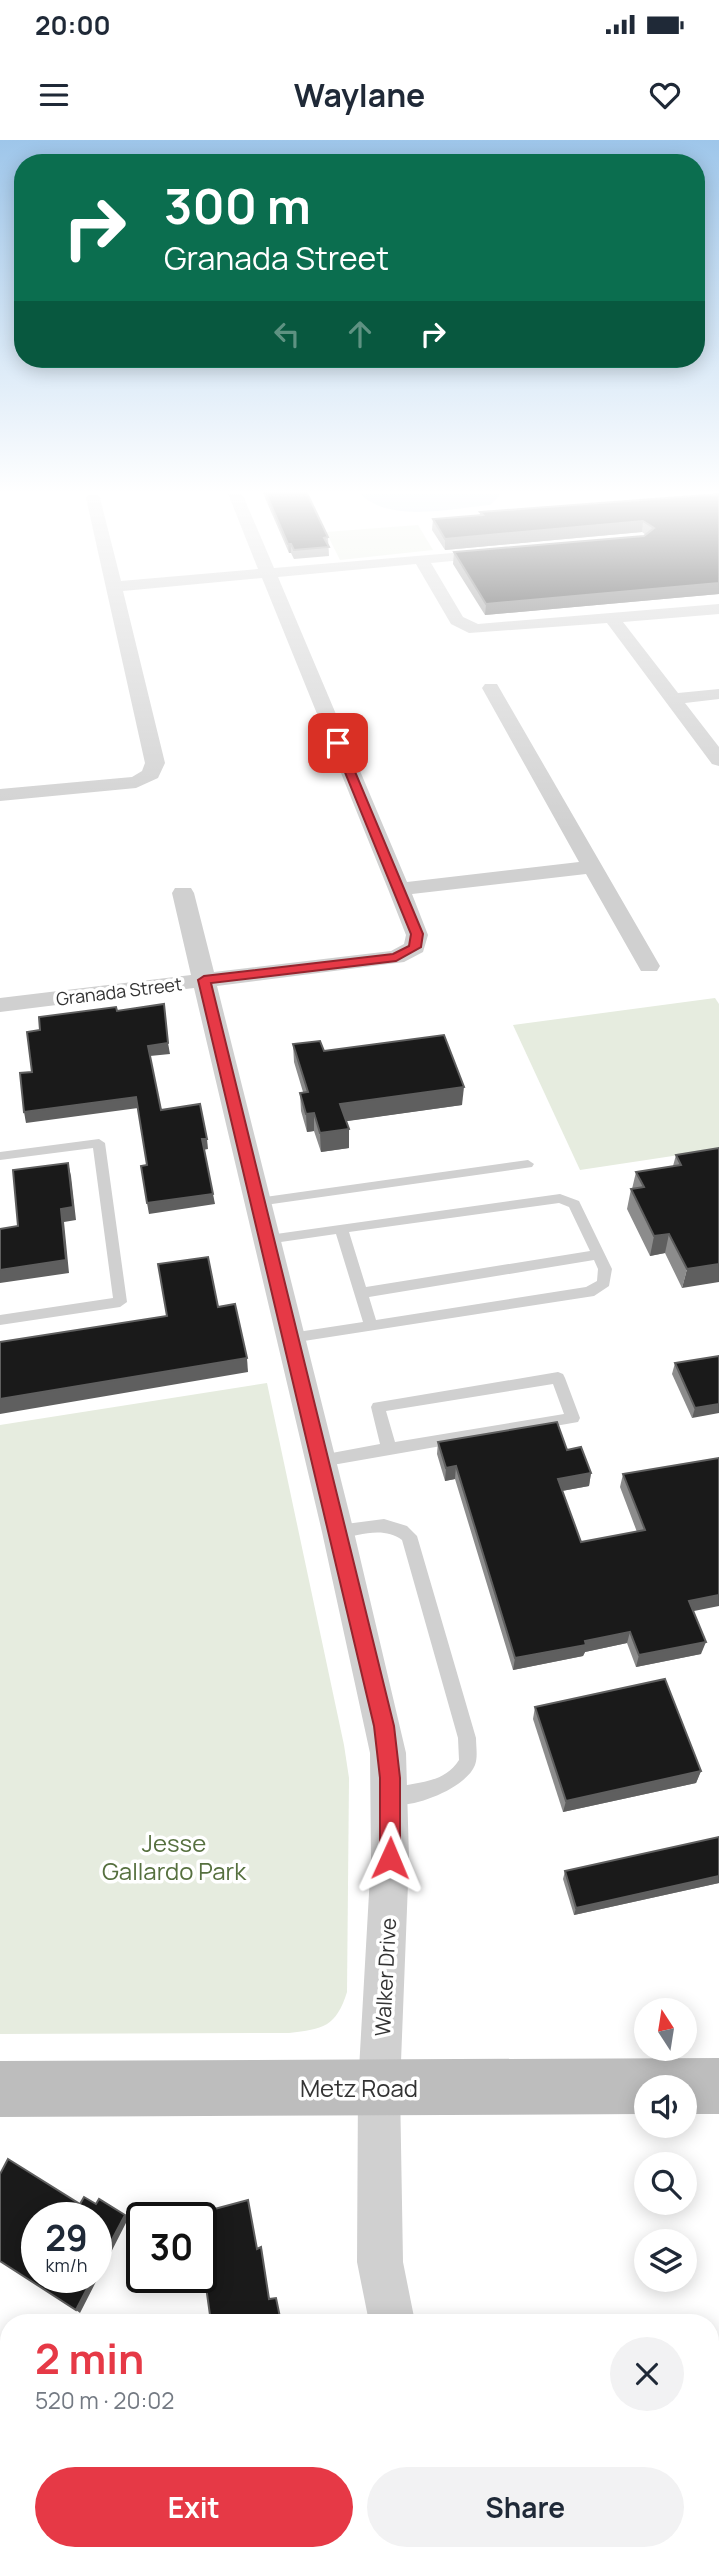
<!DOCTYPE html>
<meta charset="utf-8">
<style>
body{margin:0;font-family:Manrope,sans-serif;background:#f2f2f3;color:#1f2937;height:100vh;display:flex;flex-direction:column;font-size:26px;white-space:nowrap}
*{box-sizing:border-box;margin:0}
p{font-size:23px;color:#747a83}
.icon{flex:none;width:38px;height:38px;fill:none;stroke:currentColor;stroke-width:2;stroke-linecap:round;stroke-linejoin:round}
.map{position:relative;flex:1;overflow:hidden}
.side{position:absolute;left:0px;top:2174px;width:719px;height:247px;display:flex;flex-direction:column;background:#fff;border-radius:28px 28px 0 0;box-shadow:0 4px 18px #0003}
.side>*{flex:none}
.top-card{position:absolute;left:14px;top:14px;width:691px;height:214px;border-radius:28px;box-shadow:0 4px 18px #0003;background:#0b6e4f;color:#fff;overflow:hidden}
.needle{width:46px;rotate:348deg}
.buttons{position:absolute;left:634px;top:1858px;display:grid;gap:14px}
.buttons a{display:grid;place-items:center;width:63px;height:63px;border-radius:50%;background:#fff;box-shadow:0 4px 18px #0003;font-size:35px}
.speed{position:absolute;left:21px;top:2062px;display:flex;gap:14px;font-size:35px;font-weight:700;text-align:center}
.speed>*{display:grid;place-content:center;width:91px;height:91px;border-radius:50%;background:#fff;box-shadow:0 4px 18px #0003;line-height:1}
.speed small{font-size:18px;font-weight:400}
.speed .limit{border:4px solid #111;border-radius:10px;background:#fff;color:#111}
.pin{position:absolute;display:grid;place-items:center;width:60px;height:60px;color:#fff;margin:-30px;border-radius:14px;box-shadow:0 4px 10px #0006}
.me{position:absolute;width:77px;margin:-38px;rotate:1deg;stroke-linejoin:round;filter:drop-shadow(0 0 5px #0008)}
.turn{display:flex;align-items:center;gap:24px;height:147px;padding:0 35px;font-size:32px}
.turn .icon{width:91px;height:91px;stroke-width:2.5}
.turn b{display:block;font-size:49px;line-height:60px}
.lanes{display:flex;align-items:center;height:66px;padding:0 35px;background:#0003;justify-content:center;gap:35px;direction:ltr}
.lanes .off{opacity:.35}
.round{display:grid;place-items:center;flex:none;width:74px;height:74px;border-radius:37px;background:#f2f2f3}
.headline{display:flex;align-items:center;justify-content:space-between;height:119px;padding:0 35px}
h1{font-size:42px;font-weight:700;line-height:52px;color:#e63946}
.cta{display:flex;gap:14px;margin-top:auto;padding:14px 35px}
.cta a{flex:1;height:80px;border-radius:42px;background:#e63946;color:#fff;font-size:28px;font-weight:700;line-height:80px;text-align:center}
.cta a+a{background:#f2f2f3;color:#1f2937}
.status{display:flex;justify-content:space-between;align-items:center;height:49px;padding:0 35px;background:#fff;direction:ltr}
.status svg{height:19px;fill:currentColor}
header{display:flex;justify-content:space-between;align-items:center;height:91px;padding:0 35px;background:#fff;font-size:32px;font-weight:700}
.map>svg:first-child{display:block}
.green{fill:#e6ecdf}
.water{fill:#cfe2ee}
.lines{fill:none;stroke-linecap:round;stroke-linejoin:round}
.service{fill:#d0d0d0;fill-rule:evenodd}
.minor{fill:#d0d0d0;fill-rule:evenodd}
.secondary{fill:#bdbdbd;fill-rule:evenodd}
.wall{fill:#8c8c8c}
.shaded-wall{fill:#5f5f5f}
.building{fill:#1a1a1a;stroke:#5f5f5f;stroke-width:2}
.route{fill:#e63946;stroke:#96252e;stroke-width:2}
.labels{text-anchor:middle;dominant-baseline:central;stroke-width:7;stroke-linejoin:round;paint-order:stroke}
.far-street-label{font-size:18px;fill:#333;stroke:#fff}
.street-label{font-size:21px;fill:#333;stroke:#fff}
.near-park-label{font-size:24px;fill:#56703f;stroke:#fff}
.near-street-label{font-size:24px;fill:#333;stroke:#fff}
</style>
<div class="status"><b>20:00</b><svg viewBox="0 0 49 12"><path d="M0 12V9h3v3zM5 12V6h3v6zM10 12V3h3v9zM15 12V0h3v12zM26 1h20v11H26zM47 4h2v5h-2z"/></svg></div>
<header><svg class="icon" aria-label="menu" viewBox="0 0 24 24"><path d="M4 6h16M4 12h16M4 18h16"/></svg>Waylane<svg class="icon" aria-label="heart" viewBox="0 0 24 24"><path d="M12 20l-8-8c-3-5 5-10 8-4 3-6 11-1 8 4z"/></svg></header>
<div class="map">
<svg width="719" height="2420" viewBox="0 0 719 2420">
<rect width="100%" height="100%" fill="#fff"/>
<g class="green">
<path d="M418,385L433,410L340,420L326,392Z"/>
<path d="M715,858L719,864V1009L580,1030L513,885Z"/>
<path d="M267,1243L344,1605L349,1638L347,1852C336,1887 323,1889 289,1893L0,1894V1285Z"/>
</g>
<path class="water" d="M357,351H504L490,365C450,368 388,385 357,351Z"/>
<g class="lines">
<g class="service">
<path d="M99,999L105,1003L127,1162L120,1167L0,1185V1175L113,1158L93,1008L0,1020V1012Z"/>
<path d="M528,1020L534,1024L532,1027L258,1066L252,1062L258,1058Z"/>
<path d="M560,1054L579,1061L612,1129L609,1146L594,1156L291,1203L284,1198L291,1193L363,1182L336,1094L267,1104L260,1099L262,1096ZM559,1063L569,1067L590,1111L366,1147L349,1092ZM594,1120L598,1129L597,1141L586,1147L376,1180L369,1157Z"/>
<path d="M558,1232L563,1234L565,1238L580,1278L578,1282L321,1327L316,1325L314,1321L316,1317L321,1315L380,1304L371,1267L373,1263ZM553,1244L564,1274L395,1302L386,1271Z"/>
<path d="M384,1379L407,1386L417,1396L476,1598C476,1606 478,1617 475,1625C466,1649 407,1672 385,1663L382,1657L385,1651C411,1640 442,1647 459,1620L458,1598L402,1400C384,1386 359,1395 338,1399L333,1397L330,1392L333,1387L338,1385Z"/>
<path d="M0,2356L9,2360V2386L0,2382Z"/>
<path d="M48,2412H81L84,2420H51Z"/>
</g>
<g class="minor">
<path d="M227,351H241L274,428L500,409L503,412L495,417L431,423L463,477L478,484L719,464V474L623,482L678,553L719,549V559L685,563L719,607V626L712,624L607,483L469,493L451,484L416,424L278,437L407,742L579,722L482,548L485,544H497L660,826L657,831H641L586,734L412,754L428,795L423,812L404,822L217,846L354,1392L406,1613L409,1718L400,1947L403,2122L415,2182H369L357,2122L358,1947L371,1718L370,1613L322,1392L194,848L0,872V858L191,835L172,753L175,748H191L194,753L214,832L391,811L404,804L406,795L388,749L262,438L123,451L165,623L158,638L136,648L0,661V649L132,637L142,631L145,623L86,358L88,355H98L100,358L121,441L258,429Z"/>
<path d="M620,2412H687L691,2420H624Z"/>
</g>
<path class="secondary" d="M719,1918V1974H684V1948H646V1974L0,1977V1921Z"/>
</g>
<g class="wall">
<path d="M262,351H306L328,397L329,416L294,419L291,413H289Z"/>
<path d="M719,354V454L485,475L453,424L454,412L644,396L646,395L642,392L445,410L432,390L433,379L480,375V372Z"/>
<path d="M293,904L324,911L462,965L346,981L349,989V1008L321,1012L314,991L307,992L301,971L300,953L303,952L294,922Z"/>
<path d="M719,1008L682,1148L665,1113L650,1116L627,1069L631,1049H632L636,1032L673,1026L676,1015Z"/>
<path d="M719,1216L692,1278L672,1234L675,1223Z"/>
<path d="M438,1302L567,1310L591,1333L589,1346L562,1351L581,1402L637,1392L620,1347L623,1334L693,1471L701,1514L636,1527L627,1503L585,1512L583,1516L513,1530L455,1339L445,1341L437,1314Z"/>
<path d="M535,1567L701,1631L696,1643L563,1672L533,1579Z"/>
<path d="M719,1697V1743L574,1775L563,1739L565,1731Z"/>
</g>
<g class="shaded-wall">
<path d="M643,381L642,392L445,410V399Z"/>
<path d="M288,404H291V413H289Z"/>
<path d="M719,443V454L485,475L486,464Z"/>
<path d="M168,903L170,914L150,916L148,906Z"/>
<path d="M464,947L462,965L341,982L340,964Z"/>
<path d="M136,957L138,968L26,983L24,972Z"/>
<path d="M314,973V991L307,992L306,974Z"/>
<path d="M349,989V1008L321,1012L320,993Z"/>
<path d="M202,999H207L208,1009L203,1010Z"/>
<path d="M68,1023L71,1036L76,1080L64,1082L69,1133L0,1143V1130L61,1069Z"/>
<path d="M213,1054L215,1064L149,1074L147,1063Z"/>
<path d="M669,1094L665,1113L650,1116L654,1096Z"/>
<path d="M719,1124V1142L682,1148L687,1129Z"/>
<path d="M247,1218L248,1232L0,1274V1259Z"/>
<path d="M719,1264V1273L692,1278L695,1268Z"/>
<path d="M456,1326L455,1339L445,1341L446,1328Z"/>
<path d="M591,1333L589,1346L556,1352L558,1339Z"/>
<path d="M719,1455V1466L684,1473L689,1461Z"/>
<path d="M630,1492L627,1503L585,1512L583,1516L513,1530L515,1518L585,1501Z"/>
<path d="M706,1502L701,1514L636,1527L639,1515Z"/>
<path d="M701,1631L696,1643L563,1672L566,1661Z"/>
<path d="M719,1736V1743L574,1775L576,1768Z"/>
<path d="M125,2075L128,2079L80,2173L76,2170L93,2137H96V2130Z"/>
<path d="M9,2301V2312L7,2315L2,2314Z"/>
</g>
<g class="building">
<path d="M265,351H306L328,397L324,398L329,407L294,410L291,404H288Z"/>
<path d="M719,354V443L486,464L454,412L644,396L654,388L643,381L445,399L433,379L483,375L480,372Z"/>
<path d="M164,864L168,903L148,906L161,970L200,964L207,999H202L213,1054L147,1063L141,1026L147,1025L136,957L24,972L20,933L32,932L27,892L40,890L39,877L116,867L117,871Z"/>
<path d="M444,895L464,947L340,964L349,989L320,993L314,973L306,974L300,953L308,952L293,904L320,901L324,911Z"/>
<path d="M719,1008V1124L687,1129L669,1094L654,1096L631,1049L644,1047L636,1032L681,1025L676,1015Z"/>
<path d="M68,1023L73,1067L61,1069L66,1120L0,1130V1089L18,1086L13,1030Z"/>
<path d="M208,1117L218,1167L235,1164L247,1218L0,1259V1202L167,1176L158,1124Z"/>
<path d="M719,1216V1264L695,1268L675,1223Z"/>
<path d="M557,1282L567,1310L581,1307L591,1333L558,1339L581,1402L645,1390L623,1334L719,1318V1455L689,1461L706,1502L639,1515L630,1492L585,1501L586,1505L515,1518L456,1326L446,1328L438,1302Z"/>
<path d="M665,1539L701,1631L566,1661L535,1567Z"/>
<path d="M719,1697V1736L576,1768L565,1731Z"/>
<path d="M8,2019L80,2064L84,2057L96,2064L99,2059L125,2075L96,2130V2077H37V2137H93L76,2170L0,2121V2034Z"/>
<path d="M248,2060L257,2109L261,2107L269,2159L276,2158L281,2182H211L201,2111V2077H197L196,2074Z"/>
<path d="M0,2214L9,2219V2301L2,2314L0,2313Z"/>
<path d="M276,2412H382L379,2420H272Z"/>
<path d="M445,2416L451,2420H444Z"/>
</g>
<linearGradient id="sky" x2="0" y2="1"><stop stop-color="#9ec6ea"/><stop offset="0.51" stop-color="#fff"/><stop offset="1" stop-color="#fff" stop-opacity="0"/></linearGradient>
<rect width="719" height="690" fill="url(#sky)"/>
<path class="route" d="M338,600L343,603L423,794L421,807L396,821L211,843L394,1586L400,1638V1718L397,1726L390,1729L383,1726L380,1718V1638L374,1586L198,840L204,836L393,814L409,806L411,794L333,603Z"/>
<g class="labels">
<g class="far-street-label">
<text transform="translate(119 851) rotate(-7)">Granada Street</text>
</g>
<g class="street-label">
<text transform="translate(385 1837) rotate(-87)">Walker Drive</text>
</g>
<g class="near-park-label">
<text x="174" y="1702">Jesse<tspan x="174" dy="28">Gallardo Park</tspan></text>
</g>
<g class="near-street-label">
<text x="359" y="1947">Metz Road</text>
</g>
</g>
</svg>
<div class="buttons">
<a><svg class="needle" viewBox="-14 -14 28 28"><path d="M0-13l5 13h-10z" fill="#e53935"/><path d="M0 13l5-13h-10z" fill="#747a83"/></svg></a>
<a><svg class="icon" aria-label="sound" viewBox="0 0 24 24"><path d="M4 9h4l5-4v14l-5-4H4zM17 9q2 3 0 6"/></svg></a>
<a><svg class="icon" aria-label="search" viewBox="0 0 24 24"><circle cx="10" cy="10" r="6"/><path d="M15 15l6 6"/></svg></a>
<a><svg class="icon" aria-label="layers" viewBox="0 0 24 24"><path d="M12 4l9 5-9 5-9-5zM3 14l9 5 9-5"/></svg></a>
</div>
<div class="speed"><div>29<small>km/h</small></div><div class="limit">30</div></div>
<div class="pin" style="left:338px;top:603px;background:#d93025"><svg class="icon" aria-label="arrive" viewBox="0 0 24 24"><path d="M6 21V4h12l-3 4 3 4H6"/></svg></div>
<svg class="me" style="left:390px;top:1718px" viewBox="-20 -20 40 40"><path d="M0-17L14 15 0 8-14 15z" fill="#e63946" stroke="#fff" stroke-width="4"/></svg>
<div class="top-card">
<div class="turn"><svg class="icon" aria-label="right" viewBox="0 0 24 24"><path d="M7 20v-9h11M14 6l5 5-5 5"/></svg><div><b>300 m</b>Granada Street</div></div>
<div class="lanes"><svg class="icon off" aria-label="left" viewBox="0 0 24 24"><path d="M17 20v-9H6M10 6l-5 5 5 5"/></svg><svg class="icon off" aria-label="ahead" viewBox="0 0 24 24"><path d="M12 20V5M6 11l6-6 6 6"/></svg><svg class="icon" aria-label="right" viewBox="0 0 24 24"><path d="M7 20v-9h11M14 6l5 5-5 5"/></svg></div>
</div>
<section class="side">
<div class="headline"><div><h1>2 min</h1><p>520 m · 20:02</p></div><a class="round"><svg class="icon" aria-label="close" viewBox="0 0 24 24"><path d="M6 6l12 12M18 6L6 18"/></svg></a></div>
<div class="cta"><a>Exit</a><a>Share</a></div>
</section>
</div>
